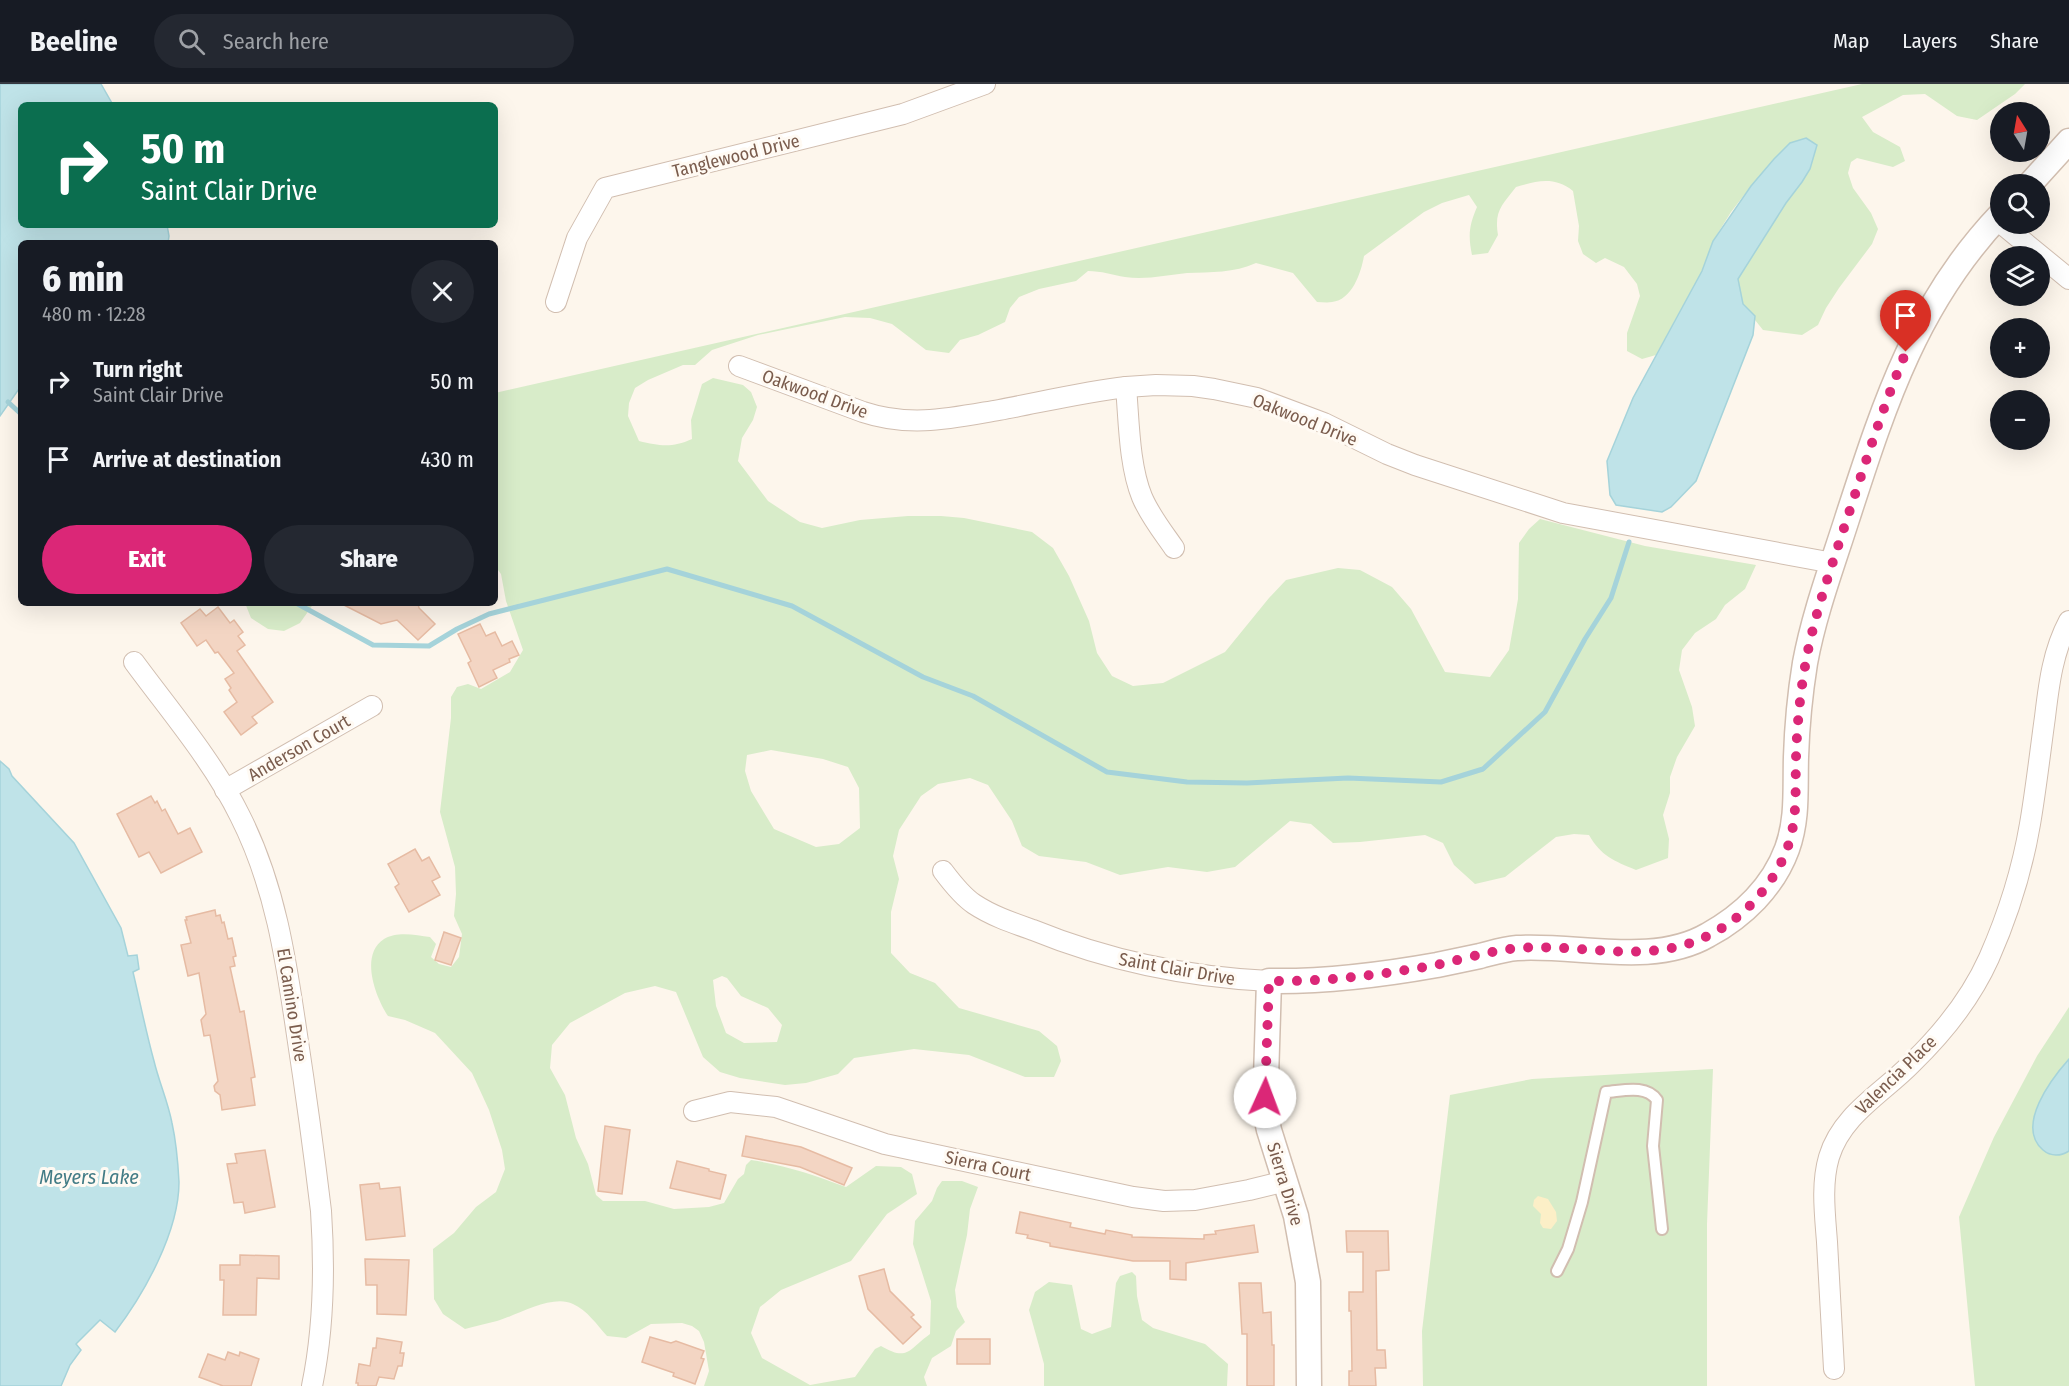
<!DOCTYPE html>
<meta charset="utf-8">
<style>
body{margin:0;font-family:"Fira Sans Condensed",sans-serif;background:#242831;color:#f1f3f6;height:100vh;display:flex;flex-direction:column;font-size:22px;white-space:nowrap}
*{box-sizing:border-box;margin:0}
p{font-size:20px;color:#9ea1a6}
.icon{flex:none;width:33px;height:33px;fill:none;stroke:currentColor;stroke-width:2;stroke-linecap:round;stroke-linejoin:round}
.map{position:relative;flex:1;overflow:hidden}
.panel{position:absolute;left:18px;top:156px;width:480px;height:366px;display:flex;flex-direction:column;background:#171b24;border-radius:9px;box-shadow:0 6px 24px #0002}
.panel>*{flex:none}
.top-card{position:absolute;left:18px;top:18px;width:480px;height:126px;border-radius:9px;box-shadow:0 6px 24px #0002;background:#0b6e4f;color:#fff;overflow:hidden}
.needle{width:39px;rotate:349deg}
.buttons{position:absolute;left:1990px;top:18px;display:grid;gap:12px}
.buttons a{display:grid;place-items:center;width:60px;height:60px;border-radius:50%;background:#171b24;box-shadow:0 6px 24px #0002;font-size:30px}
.pin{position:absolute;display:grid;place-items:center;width:51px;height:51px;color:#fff;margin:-62px -26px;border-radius:50% 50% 50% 0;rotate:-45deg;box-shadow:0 0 6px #0007}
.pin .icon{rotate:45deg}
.me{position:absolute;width:66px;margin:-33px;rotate:2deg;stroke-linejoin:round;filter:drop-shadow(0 0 4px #0008)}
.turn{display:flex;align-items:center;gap:21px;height:126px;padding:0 24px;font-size:27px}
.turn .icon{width:78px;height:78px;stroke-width:2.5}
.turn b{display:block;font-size:42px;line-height:51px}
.round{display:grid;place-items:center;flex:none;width:63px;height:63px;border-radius:32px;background:#242831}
.summary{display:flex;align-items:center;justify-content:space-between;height:102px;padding:0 24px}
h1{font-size:36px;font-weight:800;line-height:45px}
.action{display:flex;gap:12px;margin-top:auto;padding:12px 24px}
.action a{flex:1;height:69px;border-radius:36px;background:#db2777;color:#fff;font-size:24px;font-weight:800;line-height:69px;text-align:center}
.action a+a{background:#242831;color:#f1f3f6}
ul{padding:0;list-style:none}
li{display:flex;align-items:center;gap:18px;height:78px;padding:0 24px}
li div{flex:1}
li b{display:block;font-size:22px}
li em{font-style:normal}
header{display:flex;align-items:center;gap:36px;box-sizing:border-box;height:84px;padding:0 30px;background:#171b24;border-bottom:2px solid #363941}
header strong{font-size:28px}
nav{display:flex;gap:33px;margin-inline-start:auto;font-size:21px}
.search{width:420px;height:54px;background:#242831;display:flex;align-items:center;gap:15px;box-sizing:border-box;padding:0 21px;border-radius:33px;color:#9ea1a6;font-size:22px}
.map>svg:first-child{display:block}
.green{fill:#d8ecc9;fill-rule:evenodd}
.sand{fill:#fcefc7}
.water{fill:#bfe3e8;stroke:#a5d3da;stroke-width:1.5}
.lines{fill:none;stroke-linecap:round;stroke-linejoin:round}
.stream{stroke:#a5d3da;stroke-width:5}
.building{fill:#f3d5c3;stroke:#e6bba3;stroke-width:1.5}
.service-casing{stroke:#d1beb0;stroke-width:14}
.minor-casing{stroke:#d1beb0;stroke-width:22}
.tertiary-casing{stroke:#d1beb0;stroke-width:27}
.service{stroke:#fff;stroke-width:10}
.minor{stroke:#fff;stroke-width:20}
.tertiary{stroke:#fff;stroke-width:24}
.route{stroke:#db2777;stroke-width:10;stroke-dasharray:0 18}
.labels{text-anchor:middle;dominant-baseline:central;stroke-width:6;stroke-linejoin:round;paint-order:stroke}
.street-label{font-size:18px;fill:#7a5c4d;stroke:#fffaf3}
.water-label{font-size:20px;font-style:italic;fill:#437c86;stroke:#fffaf3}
</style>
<header>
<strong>Beeline</strong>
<div class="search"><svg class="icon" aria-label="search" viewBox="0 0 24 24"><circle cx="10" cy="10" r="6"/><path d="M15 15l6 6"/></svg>Search here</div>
<nav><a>Map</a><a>Layers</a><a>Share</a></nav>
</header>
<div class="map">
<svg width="2069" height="1302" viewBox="0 0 2069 1302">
<rect width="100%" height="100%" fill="#fdf6ec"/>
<g class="green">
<path d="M1862,0H2025L2015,10L1977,36L1957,32L1925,10L1903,11L1862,33L1873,48L1900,63L1905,77L1893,83L1857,74L1851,78L1848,89L1853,104L1871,129L1878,145L1872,160L1839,204L1826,224L1818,241L1802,251L1763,246L1755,236V232L1743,220L1738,195L1786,119L1802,98L1790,59L1751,102L1731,128L1713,157L1702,187L1656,271L1642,275L1627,267V249L1640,212L1637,200L1624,183L1605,174L1596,179L1583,170L1578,157L1579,142L1573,107C1554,92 1537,97 1516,103C1502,121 1494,127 1498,151L1488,169L1472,171C1468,151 1469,142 1477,123L1469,111L1442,119L1424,128L1364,172C1361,189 1352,216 1332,218C1327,219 1322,218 1317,218L1293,189L1256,179C1234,189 1211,188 1187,189C1167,191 1146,196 1125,193C1113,191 1101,187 1088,187L1076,197L1039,205L1019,213L1010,224L1005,238L978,251L960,256L949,269L926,266L892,240L870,234L845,233L758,251L712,266L695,281H683L648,296L635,304L629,319L628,332L639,357C660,362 672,364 692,355L691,336L702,300L713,294L743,301L751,308L757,323L753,336L742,354L738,377L768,417L800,438L822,444L860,436L908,432H941L964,434L1032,448L1053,464L1069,492L1089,537L1097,569L1112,592L1133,602L1163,599L1225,568L1269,514L1286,496L1338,484L1360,486L1392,503L1411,525L1445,588L1490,593L1509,566L1518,515L1519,459L1529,445L1540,435L1645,462L1756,481L1745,505L1725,521L1716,535L1695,549L1682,566L1679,586L1692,623L1695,642L1677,673L1670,693V709L1663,731L1669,755L1668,774L1636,786C1614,777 1601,772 1589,751L1574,750L1556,753L1505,793L1475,800L1454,781L1443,759L1425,751L1360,758L1333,759L1311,740L1290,737L1235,783L1207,788L1168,783L1120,791L1086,778L1039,772L1022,762L1012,737L988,701L970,694L938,700L921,712L899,746L893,772L899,795L891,828V869L910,889L935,899L959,924L1039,947L1057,962L1061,977L1054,993H1025L969,971L914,965L854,974L838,990L806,999L785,1001L740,994L720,988L703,973L676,908L655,902L625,909L570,939L552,961L550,984L565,1011L576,1054L588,1080L596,1111L603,1117H645L674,1125L709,1123L724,1119L738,1095L744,1090L746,1081L751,1076C788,1082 811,1090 846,1103L876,1082L901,1083L912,1090L917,1110L887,1130L851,1177L781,1206L760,1223L751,1249L762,1274L810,1301L855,1293L875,1265L881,1262C908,1278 909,1265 930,1250L931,1217L913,1160L915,1137L932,1117L937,1104L942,1097H962L978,1103L970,1125L967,1151L955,1206L957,1223L965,1238L956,1247L951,1262L932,1274L924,1293L927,1302H704L709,1287L704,1258L699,1247L692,1242L682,1239L651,1240L626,1254L607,1252C597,1241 587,1226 573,1220C552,1210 518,1231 497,1237C486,1240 475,1242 465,1245L443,1230L434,1215L433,1165L454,1149L476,1123L496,1108L505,1085L502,1066L489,1026L472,989L435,949L405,936L388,932C376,914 359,871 384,855C397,847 416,851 430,853L436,860L431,873L439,880L451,883L459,873L462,850L454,832L456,810L455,783L440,728L451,634V613L457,603L468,600L481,605L510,588L523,566L506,517L501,490L495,482V309ZM771,666L823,675L848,683L859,704L860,744L839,760L816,763L774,745L751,707L745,687L747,671ZM722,892L727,894L741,912L768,924L782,941L777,958L744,959L726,949L716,922L713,896Z"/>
<path d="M245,519H314L300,539L284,547L268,545L251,534Z"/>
<path d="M2069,923V1302H1975L1959,1133L1994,1053L2037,972Z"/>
<path d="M1713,985L1707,1140V1302H1423L1422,1247L1450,1011L1532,995Z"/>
<path d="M1132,1188L1136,1192L1137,1212L1142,1236L1153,1244L1205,1260L1228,1280L1227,1302H1044V1280L1029,1226L1035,1208L1049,1198L1072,1201L1081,1245L1092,1250L1111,1243L1116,1199L1120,1192Z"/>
</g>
<path class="sand" d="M1538,1112L1548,1115L1556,1128L1557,1137L1551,1145L1543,1144L1540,1139L1541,1130L1533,1122L1534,1116Z"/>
<g class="water">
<path d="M0,0H101L113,21H21V141H167L169,152L168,159H21V302L0,332Z"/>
<path d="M1806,54L1817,61L1810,85L1802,98L1786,119L1738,195L1743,220L1755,232L1753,251L1696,397L1671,423L1662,428L1616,421L1610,411L1607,377L1633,314L1702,187L1713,157L1751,102L1774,75L1790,59Z"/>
<path d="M0,677L9,685L12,692L74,759L121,844L128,872L137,871L139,885L133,888C140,918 146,948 154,977C159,998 168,1018 172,1039C176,1057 178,1079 179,1098C179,1148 144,1210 115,1248L100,1236L76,1260L81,1266L70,1281L61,1302H0Z"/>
<path d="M2069,975V1067C2061,1072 2051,1073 2043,1066C2015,1042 2052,994 2069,975Z"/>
</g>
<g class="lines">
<g class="stream">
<path d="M8,318L21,330"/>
<path d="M296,519L373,561L429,562L457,545L489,530L667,485L792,522L923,593L973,612L1107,688L1187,698L1247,699L1348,694L1441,698L1483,685L1545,628L1585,555L1611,514L1629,458"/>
</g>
</g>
<g class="building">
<path d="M340,519H418L419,524L435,540L418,556L397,536L381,540Z"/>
<path d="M218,523L230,539L234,536L243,548L238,552L245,561L237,567L273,618L252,633L257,639L241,651L224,628L237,618L229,606L231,604L225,595L234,589L218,568L215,569L206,556L197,562L181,539L200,525L206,532Z"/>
<path d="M480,540L486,552L495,548L502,562L512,557L519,571L509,575L510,578L493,586L497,594L479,603L468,579L471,577L458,550Z"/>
<path d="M151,712L155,719L157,717L162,727L165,725L178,750L190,744L202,768L161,789L149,768L139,773L117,730Z"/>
<path d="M415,765L422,777L429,773L440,793L432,797L440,811L409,828L395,803L399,800L388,780Z"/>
<path d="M215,826L216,832L220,831L222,839L224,838L228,855L232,854L236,872L233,873L235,882L230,883L240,928L244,927L255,993L251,994L255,1021L222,1026L220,1011L215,1007L214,1002L218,997L210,951L204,952L201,936L206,930L199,889L188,892L181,861L191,859L185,836H187L186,833Z"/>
<path d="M444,848L461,854L451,881L435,876Z"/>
<path d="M605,1042L630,1046L622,1110L598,1107Z"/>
<path d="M746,1052L801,1063L852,1084L844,1101L800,1083L742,1072Z"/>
<path d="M265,1066L275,1123L245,1129L243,1118L234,1119L227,1080L237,1079L235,1070Z"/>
<path d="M677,1077L709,1085V1087L726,1091L720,1115L670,1104Z"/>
<path d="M379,1099L380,1105L400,1103L405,1152L366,1156L360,1101Z"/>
<path d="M1020,1128L1071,1139L1070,1143L1105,1150L1106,1146L1132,1151V1153L1204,1155V1151L1216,1150L1215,1147L1254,1141L1258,1168L1186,1179V1196L1170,1195V1177H1133L1050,1162V1159L1027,1154L1028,1151L1016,1149Z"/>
<path d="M1346,1147H1388L1389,1186L1376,1187L1377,1266H1385L1386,1284H1375L1376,1302H1349V1287H1352L1351,1227H1349V1208H1363V1168H1347Z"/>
<path d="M240,1171L279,1172V1195L257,1194L256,1231H223L224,1196H220V1181H240Z"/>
<path d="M365,1175L409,1176L406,1231L377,1230V1201H366Z"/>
<path d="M884,1185L890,1207L914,1231L911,1233L921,1243L903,1260L868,1225L859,1192Z"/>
<path d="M1239,1199H1261L1263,1229L1271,1228L1272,1261H1274V1302H1247V1250H1242Z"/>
<path d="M650,1253L671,1259L676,1257L704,1267L701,1274L704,1275L695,1300L673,1292L674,1289L642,1278Z"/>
<path d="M377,1254L402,1258L400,1269H404L402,1282H398L394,1295L379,1293L376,1302H358V1299H356L359,1280L370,1282L373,1264H376Z"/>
<rect x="957" y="1255" width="33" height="25"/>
<path d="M228,1268L239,1272L240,1268L259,1275L251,1302H223L199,1293L208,1270L225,1276Z"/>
</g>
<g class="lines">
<defs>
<path id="service" d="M1557,1187L1568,1165L1582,1118L1606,1008C1622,1007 1646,1000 1657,1016L1653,1062L1662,1145"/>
<g id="minor">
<path d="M2002,140L2069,195"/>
<path d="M556,218L577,154L605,104L903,30L985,0"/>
<path d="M739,282L863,328C911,344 952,334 999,326C1042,318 1084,308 1126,303L1156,301L1193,302L1214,305L1257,314L1324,339L1387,370L1415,381L1563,429L1833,479"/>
<path d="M1126,303C1129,337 1129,381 1142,413C1150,432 1163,448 1174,464"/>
<path d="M134,578C170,627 213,677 240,732C275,801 286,875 297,951C306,1010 314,1069 321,1127C325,1187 324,1244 312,1302"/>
<path d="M225,706L372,622"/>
<path d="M943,787C952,799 962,812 974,820C992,832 1013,839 1033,846C1109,877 1187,893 1269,897"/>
<path d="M694,1027L730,1018L776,1023L885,1060L1133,1113L1164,1117L1195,1116L1249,1106L1286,1097"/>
<path d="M1834,1285C1832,1243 1829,1200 1827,1158C1825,1131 1821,1100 1829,1073C1842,1030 1883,1009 1912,979C1943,949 1971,914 1989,874C2008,831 2022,787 2030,740C2036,705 2040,669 2045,633C2049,599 2053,567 2069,537"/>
</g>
<g id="tertiary">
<path d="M2030,100L2069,57"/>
<path d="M1309,1302L1308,1198L1296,1132L1269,1046L1265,1027L1269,897C1325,898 1381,891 1437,881C1451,878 1466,875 1480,872C1492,869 1504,865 1517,864C1577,860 1653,883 1708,851C1743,832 1773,803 1787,765C1798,735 1795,705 1796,673C1797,641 1800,610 1805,579C1814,530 1832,482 1847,435C1884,321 1916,219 2001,130"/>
</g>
</defs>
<use href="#service" class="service-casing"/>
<use href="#minor" class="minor-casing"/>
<use href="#tertiary" class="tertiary-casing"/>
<use href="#service" class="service"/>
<use href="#minor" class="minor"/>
<use href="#tertiary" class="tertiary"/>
</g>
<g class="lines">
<path class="route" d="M1265,1013L1269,897C1325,898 1380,891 1436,881C1460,876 1486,868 1510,865C1575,857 1641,882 1703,854C1740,838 1773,803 1787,765C1798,735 1795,706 1796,674C1797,642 1800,609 1806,577C1814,533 1829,490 1843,447C1863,387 1881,327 1906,268"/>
</g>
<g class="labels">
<g class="street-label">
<text transform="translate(736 72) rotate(-14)">Tanglewood Drive</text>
<text transform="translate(815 310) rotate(20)">Oakwood Drive</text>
<text transform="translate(1305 336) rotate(22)">Oakwood Drive</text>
<text transform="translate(299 664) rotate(-30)">Anderson Court</text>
<text transform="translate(1177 885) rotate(10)">Saint Clair Drive</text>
<text transform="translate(292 921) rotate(81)">El Camino Drive</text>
<text transform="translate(1896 991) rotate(-44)">Valencia Place</text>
<text transform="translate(988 1082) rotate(12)">Sierra Court</text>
<text transform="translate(1285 1100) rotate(73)">Sierra Drive</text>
</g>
<g class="water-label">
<text x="89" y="1093">Meyers Lake</text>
</g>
</g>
</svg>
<div class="buttons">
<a><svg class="needle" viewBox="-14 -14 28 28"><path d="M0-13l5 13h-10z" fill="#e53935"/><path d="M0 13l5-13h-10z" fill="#9ea1a6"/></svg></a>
<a><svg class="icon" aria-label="search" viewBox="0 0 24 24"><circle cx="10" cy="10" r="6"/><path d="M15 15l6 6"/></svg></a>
<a><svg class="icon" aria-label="layers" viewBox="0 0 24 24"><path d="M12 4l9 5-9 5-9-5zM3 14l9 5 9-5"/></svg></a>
<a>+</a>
<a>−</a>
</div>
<div class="pin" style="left:1906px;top:268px;background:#d93025"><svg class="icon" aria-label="arrive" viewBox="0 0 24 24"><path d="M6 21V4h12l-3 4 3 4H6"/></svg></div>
<svg class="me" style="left:1265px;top:1013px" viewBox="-20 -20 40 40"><circle r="19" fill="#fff"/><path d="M0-13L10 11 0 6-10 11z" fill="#db2777"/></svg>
<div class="top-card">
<div class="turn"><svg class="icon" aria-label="right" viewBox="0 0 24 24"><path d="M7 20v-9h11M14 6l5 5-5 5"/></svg><div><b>50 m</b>Saint Clair Drive</div></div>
</div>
<section class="panel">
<div class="summary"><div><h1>6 min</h1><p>480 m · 12:28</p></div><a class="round"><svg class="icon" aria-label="close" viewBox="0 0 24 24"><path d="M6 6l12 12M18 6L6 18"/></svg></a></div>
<ul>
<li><svg class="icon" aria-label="right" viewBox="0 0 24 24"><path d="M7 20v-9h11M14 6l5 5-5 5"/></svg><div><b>Turn right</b><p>Saint Clair Drive</p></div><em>50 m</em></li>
<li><svg class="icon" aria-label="arrive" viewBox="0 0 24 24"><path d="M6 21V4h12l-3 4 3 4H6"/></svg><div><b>Arrive at destination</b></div><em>430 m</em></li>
</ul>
<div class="action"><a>Exit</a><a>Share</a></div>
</section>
</div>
